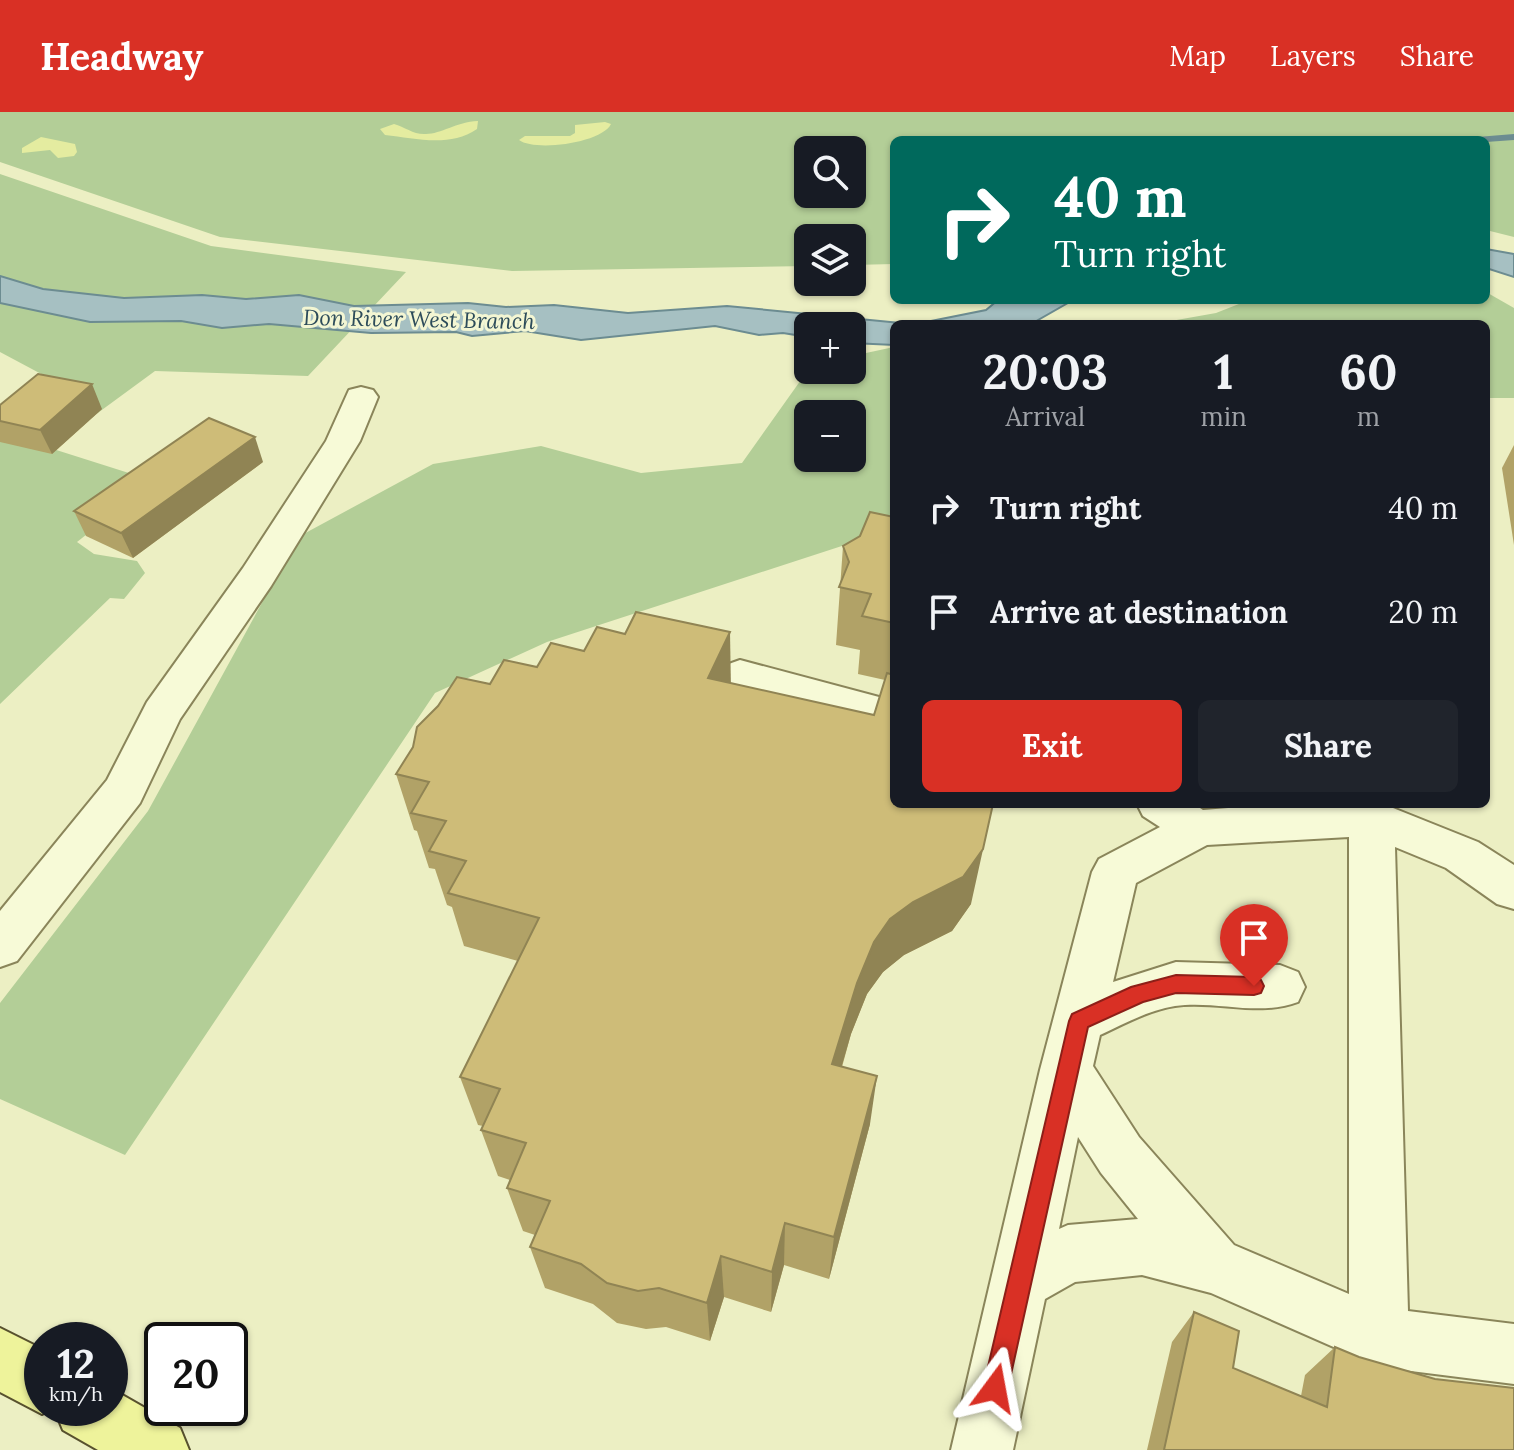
<!DOCTYPE html>
<meta charset="utf-8">
<style>
body{margin:0;font-family:Lora,serif;background:#20242c;color:#f1f3f6;height:100vh;display:flex;flex-direction:column;font-size:30px;white-space:nowrap}
*{box-sizing:border-box;margin:0}
p{font-size:26px;color:#9ea1a6}
.icon{flex:none;width:44px;height:44px;fill:none;stroke:currentColor;stroke-width:2;stroke-linecap:round;stroke-linejoin:round}
.map{position:relative;flex:1;overflow:hidden}
.drawer{position:absolute;left:890px;top:208px;width:600px;height:488px;display:flex;flex-direction:column;background:#171b24;border-radius:12px;box-shadow:0 2px 6px #0004}
.drawer>*{flex:none}
.hud{position:absolute;left:890px;top:24px;width:600px;height:168px;border-radius:12px;box-shadow:0 2px 6px #0004;background:#00695c;color:#fff;overflow:hidden}
.fabs{position:absolute;left:794px;top:24px;display:grid;gap:16px}
.fabs a{display:grid;place-items:center;width:72px;height:72px;border-radius:12px;background:#171b24;box-shadow:0 2px 6px #0004;font-size:40px}
.speed{position:absolute;left:24px;top:1210px;display:flex;gap:16px;font-size:40px;font-weight:700;text-align:center}
.speed>*{display:grid;place-content:center;width:104px;height:104px;border-radius:50%;background:#171b24;box-shadow:0 2px 6px #0004;line-height:1}
.speed small{font-size:20px;font-weight:400}
.speed .limit{border:4px solid #111;border-radius:12px;background:#fff;color:#111}
.pin{position:absolute;display:grid;place-items:center;width:68px;height:68px;color:#fff;margin:-82px -34px;border-radius:50% 50% 50% 0;rotate:-45deg;box-shadow:0 0 8px #0007}
.pin .icon{rotate:45deg}
.me{position:absolute;width:88px;margin:-44px;rotate:13deg;stroke-linejoin:round;filter:drop-shadow(0 0 6px #0008)}
.turn{display:flex;align-items:center;gap:28px;height:168px;padding:0 32px;font-size:36px}
.turn .icon{width:104px;height:104px;stroke-width:2.5}
.turn b{display:block;font-size:56px;line-height:68px}
.eta{display:flex;justify-content:space-evenly;align-items:center;height:136px;text-align:center}
.eta b{font-size:48px;font-weight:700;line-height:56px}
.action{display:flex;gap:16px;margin-top:auto;padding:16px 32px}
.action a{flex:1;height:92px;border-radius:12px;background:#d93025;color:#fff;font-size:32px;font-weight:700;line-height:92px;text-align:center}
.action a+a{background:#20242c;color:#f1f3f6}
ul{padding:0;list-style:none}
li{display:flex;align-items:center;gap:24px;height:104px;padding:0 32px}
li div{flex:1}
li b{display:block;font-size:30px}
li em{font-style:normal}
header{display:flex;align-items:center;gap:48px;box-sizing:border-box;height:112px;padding:0 40px;background:#d93025;color:#fff}
header strong{font-size:38px}
nav{display:flex;gap:44px;margin-inline-start:auto;font-size:28px}
.map>svg:first-child{display:block}
.green{fill:#b3ce97;fill-rule:evenodd}
.sand{fill:#e4eca0}
.water{fill:#a6c0c2;stroke:#6c8c91;stroke-width:2}
.lines{fill:none;stroke-linecap:round;stroke-linejoin:round}
.stream{fill:#6c8c91;fill-rule:evenodd}
.minor-casing{stroke:#8a855a;stroke-width:4}
.major-casing{stroke:#58512e;stroke-width:4}
.minor{fill:#f7fad7;fill-rule:evenodd}
.major{fill:#eef39b;fill-rule:evenodd}
.wall{fill:#b1a267}
.shaded-wall{fill:#908454}
.building{fill:#cebc78;stroke:#908454;stroke-width:2}
.route{fill:#d93025;stroke:#8d1f18;stroke-width:2}
.labels{text-anchor:middle;dominant-baseline:central;stroke-width:6;stroke-linejoin:round;paint-order:stroke}
.far-water-label{font-size:22px;font-style:italic;fill:#2d4c5a;stroke:#f3f6d3}
</style>
<header>
<strong>Headway</strong>
<nav><a>Map</a><a>Layers</a><a>Share</a></nav>
</header>
<div class="map">
<svg width="1514" height="1338" viewBox="0 0 1514 1338">
<rect width="100%" height="100%" fill="#ecefc3"/>
<g class="green">
<path d="M0,0H1514V125L1486,118V28H894V152L852,153V126H808V154L512,159L220,125L0,50ZM808,38H852V82H808Z"/>
<path d="M0,62L211,134L406,160L308,264L155,259L50,336L154,369L77,430L94,442L137,449L145,461L124,487L110,486L0,592V301L45,264L0,240Z"/>
<path d="M1486,180L1514,196V286H1486V212H1154L1216,201L1249,188H1486Z"/>
<path d="M894,235V417L547,530L435,581L125,1043L0,987V891L148,699L298,425L433,352L541,334L641,361L742,351L808,258H852V244ZM808,302H852V346H808Z"/>
</g>
<g class="sand">
<path d="M478,9L477,17C449,36 415,26 385,23L380,17L394,12C405,15 414,23 426,22C441,22 456,10 478,9Z"/>
<path d="M605,10L611,12C602,31 535,40 519,28L525,24H570L575,21V13Z"/>
<path d="M41,25L75,32L77,40L74,44L58,46L50,38L22,41V36Z"/>
</g>
<g class="water">
<path d="M1486,137L1514,142V165L1486,156Z"/>
<path d="M0,164L43,177L124,186L202,183L246,187L299,183L354,194L468,191L506,195L554,193L628,201L727,194L911,212H894V233L852,231V214H808V225L783,221L759,223L715,214L581,228L525,219L472,224L456,220L371,221L269,212L222,216L181,209L90,210L0,191Z"/>
<path d="M998,188H1073L1031,212H916L986,198Z"/>
</g>
<g class="lines">
<path class="stream" d="M1514,22V28L1486,30V28H1472L1477,25Z"/>
<defs>
<g id="minor">
<path d="M361,275L373,278L378,285L360,329L271,474L180,607L140,691L17,849L0,855V799L107,668L147,590L243,456L326,329L349,278Z"/>
<path d="M740,548L894,589V619L726,573L719,563L726,553Z"/>
<path d="M1137,692H1194L1203,698L1278,692H1383L1478,730L1514,753V797L1497,792L1446,756L1395,735L1408,1199L1514,1212V1272L1379,1255L1211,1181L1142,1163L1075,1170L1045,1187L1013,1338H951L1040,958L1092,760L1099,747L1160,715L1143,704ZM1349,725V1182L1234,1133L1139,1025L1093,954L1100,923C1124,912 1149,898 1175,894C1216,888 1258,905 1298,890L1305,875L1298,860L1280,853L1176,850L1113,870L1136,771L1207,733ZM1078,1025L1101,1061L1138,1107L1068,1113L1059,1117Z"/>
</g>
<path id="major" d="M0,1216L42,1237V1296H110V1276L180,1316L189,1338H98L63,1318L54,1296L42,1302L0,1280Z"/>
</defs>
<use href="#minor" class="minor-casing"/>
<use href="#major" class="major-casing"/>
<use href="#minor" class="minor"/>
<use href="#major" class="major"/>
</g>
<g class="wall">
<path d="M0,293L102,297L52,342L0,330Z"/>
<path d="M1514,333V433L1502,356Z"/>
<path d="M263,350L133,446L86,424L74,399Z"/>
<path d="M894,405V692L971,792L952,819L904,843L883,860L867,882L851,922L842,955L870,1012L829,1167L784,1153L771,1200L724,1185L710,1229L666,1215L646,1217L617,1211L593,1192L545,1176L530,1135L535,1123L523,1119L507,1076L510,1068L498,1064L481,1018L483,1014L478,1013L460,965L518,849L464,834L452,795L447,793L435,757L429,756L417,719L414,718L396,662L490,572L537,555L731,571L874,603L885,568L858,562L860,538L836,533L843,434Z"/>
<path d="M1194,1200L1233,1256L1301,1284L1305,1263L1335,1235L1359,1245L1435,1267L1514,1338H1147L1172,1230Z"/>
</g>
<g class="shaded-wall">
<path d="M92,272L102,297L52,342L40,318Z"/>
<path d="M255,325L263,350L133,446L121,421Z"/>
<path d="M730,520L731,578L708,566Z"/>
<path d="M993,692L971,792L952,819L904,843L883,860L867,882L851,922L828,1001L832,952L857,871L874,830L890,807Z"/>
<path d="M877,964L870,1012L829,1167L834,1125Z"/>
<path d="M785,1111L784,1153L771,1200L772,1160Z"/>
<path d="M721,1144L724,1185L710,1229L707,1191Z"/>
</g>
<g class="building">
<path d="M38,262L92,272L40,318L0,309V293Z"/>
<path d="M209,306L255,325L121,421L74,399Z"/>
<path d="M870,400L894,405V511L862,504L871,482L839,475L849,450L843,434L860,424Z"/>
<path d="M636,500L730,520L708,566L874,603L887,561L894,563V692H993L983,737L963,765L913,790L890,807L874,830L857,871L832,952L877,964L834,1125L785,1111L772,1160L721,1144L707,1191L659,1176L638,1179L607,1171L581,1152L530,1135L550,1089L507,1076L526,1031L481,1018L500,977L460,965L539,806L448,781L466,749L429,739L446,709L411,701L429,670L396,662L413,635L417,615L438,594L457,565L490,572L504,548L537,555L551,531L584,539L597,515L625,522Z"/>
<path d="M1194,1200L1239,1219L1233,1256L1327,1295L1335,1235L1359,1245L1435,1267L1514,1276V1338H1164Z"/>
</g>
<path class="route" d="M1176,863L1254,865L1261,868L1264,874L1261,881L1254,883L1176,881L1143,890L1088,915L1008,1276L1004,1285L995,1289L986,1285L983,1276L1069,909L1072,902L1131,875Z"/>
<g class="labels">
<g class="far-water-label">
<text transform="translate(419 207) rotate(1)">Don River West Branch</text>
</g>
</g>
</svg>
<div class="fabs">
<a><svg class="icon" aria-label="search" viewBox="0 0 24 24"><circle cx="10" cy="10" r="6"/><path d="M15 15l6 6"/></svg></a>
<a><svg class="icon" aria-label="layers" viewBox="0 0 24 24"><path d="M12 4l9 5-9 5-9-5zM3 14l9 5 9-5"/></svg></a>
<a>+</a>
<a>−</a>
</div>
<div class="speed"><div>12<small>km/h</small></div><div class="limit">20</div></div>
<div class="pin" style="left:1254px;top:874px;background:#d93025"><svg class="icon" aria-label="arrive" viewBox="0 0 24 24"><path d="M6 21V4h12l-3 4 3 4H6"/></svg></div>
<svg class="me" style="left:995px;top:1276px" viewBox="-20 -20 40 40"><path d="M0-17L14 15 0 8-14 15z" fill="#d93025" stroke="#fff" stroke-width="4"/></svg>
<div class="hud">
<div class="turn"><svg class="icon" aria-label="right" viewBox="0 0 24 24"><path d="M7 20v-9h11M14 6l5 5-5 5"/></svg><div><b>40 m</b>Turn right</div></div>
</div>
<section class="drawer">
<div class="eta">
<div><b>20:03</b><p>Arrival</p></div>
<div><b>1</b><p>min</p></div>
<div><b>60</b><p>m</p></div>
</div>
<ul>
<li><svg class="icon" aria-label="right" viewBox="0 0 24 24"><path d="M7 20v-9h11M14 6l5 5-5 5"/></svg><div><b>Turn right</b></div><em>40 m</em></li>
<li><svg class="icon" aria-label="arrive" viewBox="0 0 24 24"><path d="M6 21V4h12l-3 4 3 4H6"/></svg><div><b>Arrive at destination</b></div><em>20 m</em></li>
</ul>
<div class="action"><a>Exit</a><a>Share</a></div>
</section>
</div>
